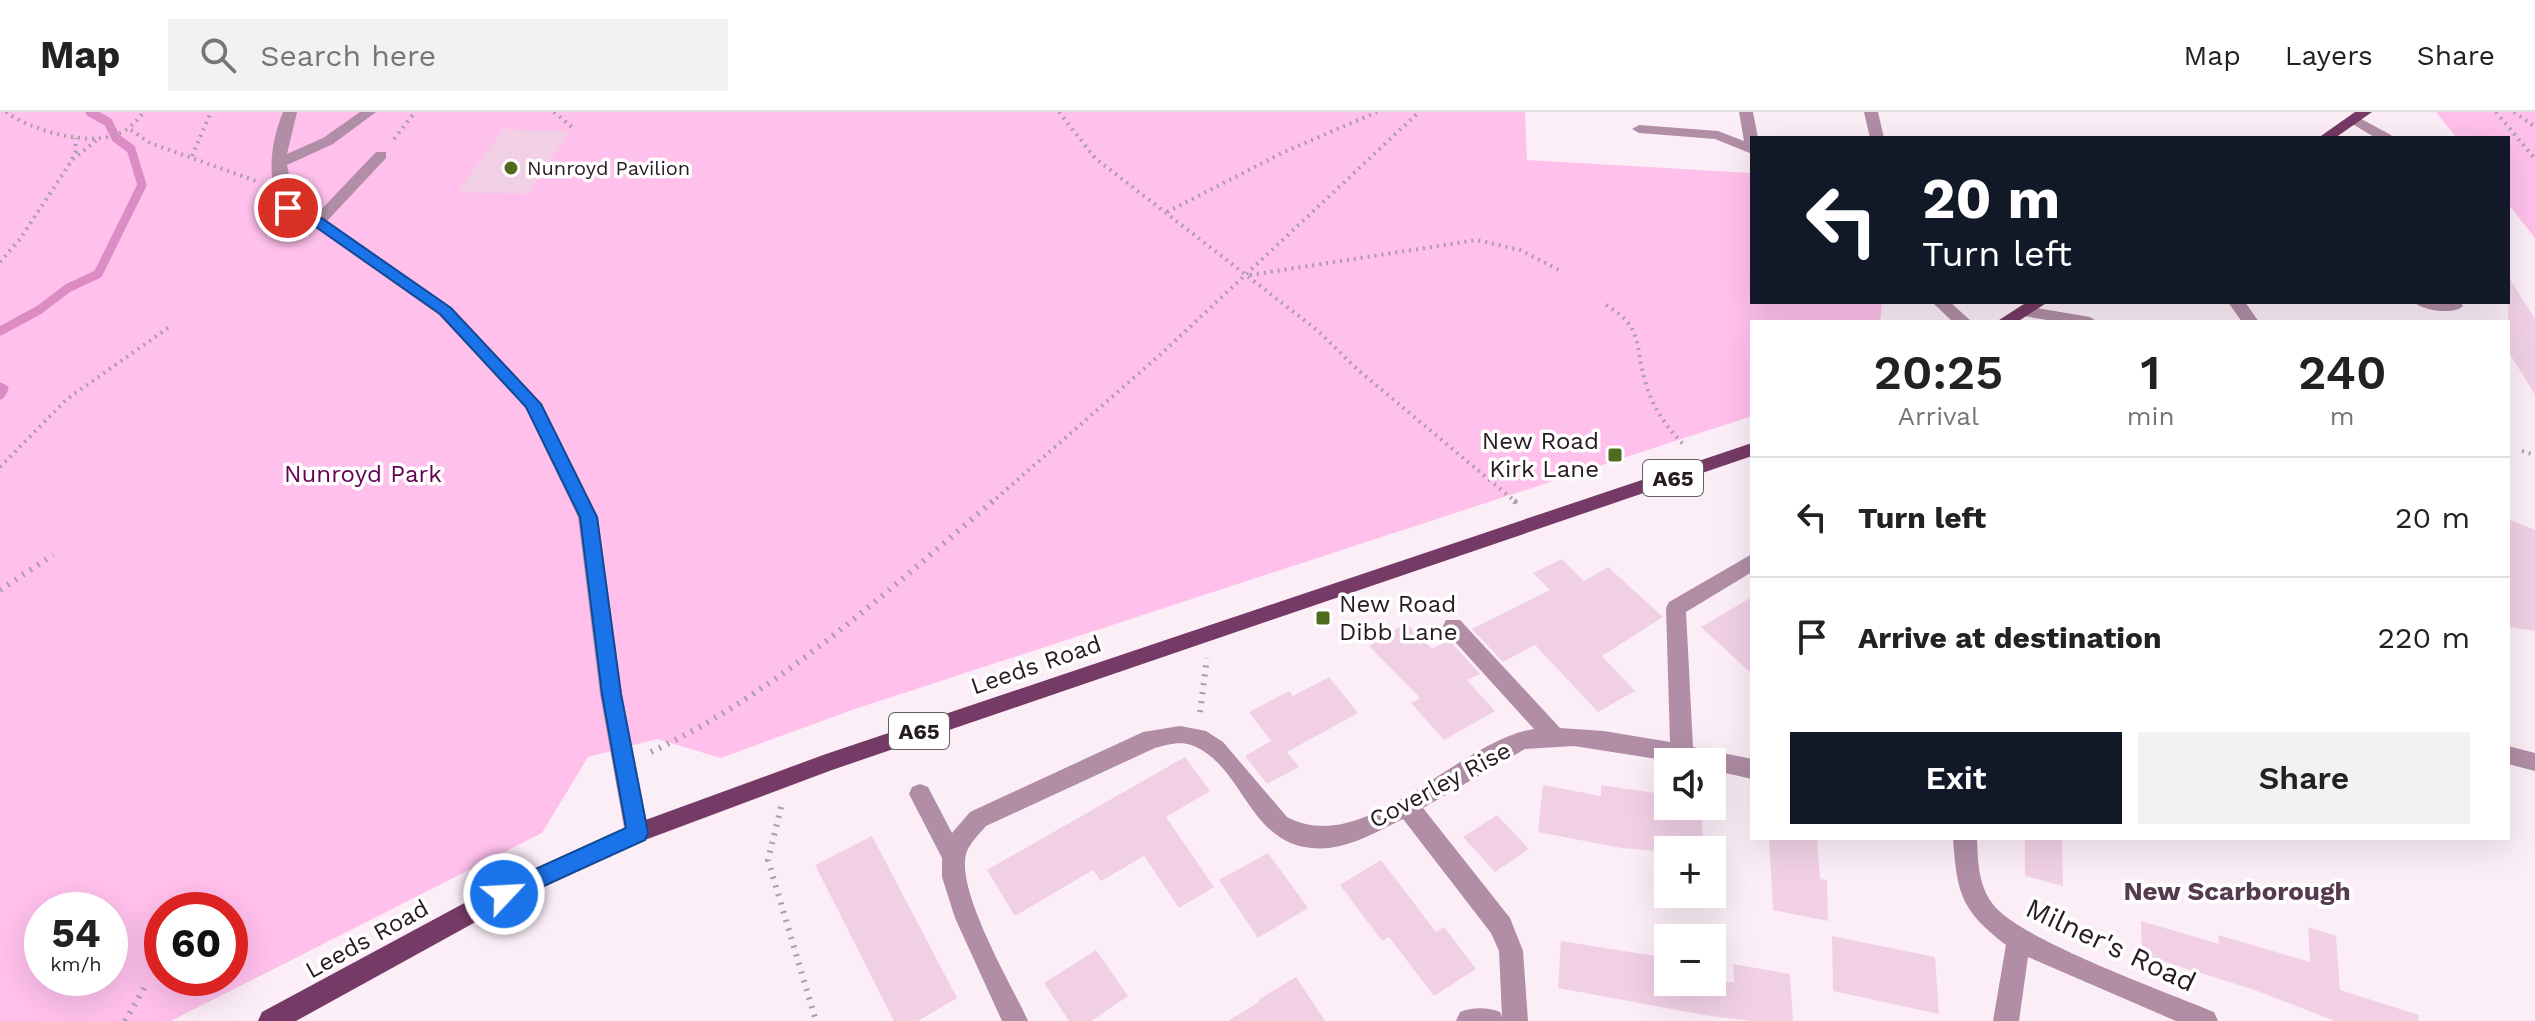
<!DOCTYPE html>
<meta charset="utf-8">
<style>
body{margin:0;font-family:"Work Sans",sans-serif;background:#f2f2f2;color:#222;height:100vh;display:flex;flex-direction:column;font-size:30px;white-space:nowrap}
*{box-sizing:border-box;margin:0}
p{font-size:26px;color:#767676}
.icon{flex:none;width:44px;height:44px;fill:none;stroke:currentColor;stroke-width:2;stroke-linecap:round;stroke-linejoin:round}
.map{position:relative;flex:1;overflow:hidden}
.details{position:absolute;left:1750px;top:208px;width:760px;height:520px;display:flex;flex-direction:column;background:#fff;border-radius:0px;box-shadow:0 8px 32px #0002}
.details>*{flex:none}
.guide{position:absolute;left:1750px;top:24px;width:760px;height:168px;border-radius:0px;box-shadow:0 8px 32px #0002;background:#111827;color:#fff;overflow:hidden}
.buttons{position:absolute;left:1654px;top:636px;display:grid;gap:16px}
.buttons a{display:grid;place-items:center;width:72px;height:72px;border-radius:0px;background:#fff;box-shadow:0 8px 32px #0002;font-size:40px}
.speed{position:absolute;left:24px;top:780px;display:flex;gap:16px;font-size:40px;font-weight:700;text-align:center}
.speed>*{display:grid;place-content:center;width:104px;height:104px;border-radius:50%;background:#fff;box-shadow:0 8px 32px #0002;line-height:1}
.speed small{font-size:20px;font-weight:400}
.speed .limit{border:12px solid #d22;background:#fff;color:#111}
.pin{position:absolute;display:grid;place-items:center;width:68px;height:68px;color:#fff;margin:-34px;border:4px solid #fff;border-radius:50%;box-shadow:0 2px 8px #0007}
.me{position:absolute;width:88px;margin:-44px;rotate:65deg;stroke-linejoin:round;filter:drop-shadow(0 0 6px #0008)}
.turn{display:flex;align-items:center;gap:28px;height:168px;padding:0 40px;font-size:36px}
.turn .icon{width:104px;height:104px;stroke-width:2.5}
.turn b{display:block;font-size:56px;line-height:68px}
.eta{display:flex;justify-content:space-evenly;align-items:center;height:136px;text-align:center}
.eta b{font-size:48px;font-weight:600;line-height:56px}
.cta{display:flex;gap:16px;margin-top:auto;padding:16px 40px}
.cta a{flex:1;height:92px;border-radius:0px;background:#111827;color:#fff;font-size:32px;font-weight:600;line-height:92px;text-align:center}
.cta a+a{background:#f2f2f2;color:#222}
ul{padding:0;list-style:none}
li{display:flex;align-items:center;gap:24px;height:120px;padding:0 40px;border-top:2px solid #e0e0e0}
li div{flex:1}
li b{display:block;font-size:30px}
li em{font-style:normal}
header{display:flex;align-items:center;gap:48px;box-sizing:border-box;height:112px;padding:0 40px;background:#fff;border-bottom:2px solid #e0e0e0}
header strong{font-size:38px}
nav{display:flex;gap:44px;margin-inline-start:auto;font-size:28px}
.search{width:560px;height:72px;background:#f2f2f2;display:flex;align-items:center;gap:20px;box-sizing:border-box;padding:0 28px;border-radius:0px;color:#767676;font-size:30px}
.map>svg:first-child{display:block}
.green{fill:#ffc0ec;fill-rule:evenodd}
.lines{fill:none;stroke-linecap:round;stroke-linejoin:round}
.stream{stroke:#db8cc5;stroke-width:9}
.building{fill:#f1d0e6}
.path-far1{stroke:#ac9ea7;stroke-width:4;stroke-dasharray:2 5;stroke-linecap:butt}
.path{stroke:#ac9ea7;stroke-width:6;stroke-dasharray:2 7;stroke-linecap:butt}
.minor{fill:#b18ea6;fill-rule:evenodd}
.major{fill:#753a65;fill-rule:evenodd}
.route{fill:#1a73e8;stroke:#114b97;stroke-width:2}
.poi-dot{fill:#4e6b1f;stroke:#fff;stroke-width:3}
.labels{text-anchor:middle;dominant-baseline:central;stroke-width:7;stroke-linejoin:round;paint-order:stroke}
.far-poi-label{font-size:20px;fill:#271b23;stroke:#fff;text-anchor:start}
.shield{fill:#fff;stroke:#685f65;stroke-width:2}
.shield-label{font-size:22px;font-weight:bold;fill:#271b23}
.poi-label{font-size:24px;fill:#271b23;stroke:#fff;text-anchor:end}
.park-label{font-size:24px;fill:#640152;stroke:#fff}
.street-label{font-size:24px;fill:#271b23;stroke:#fff}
.neighbourhood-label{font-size:26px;font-weight:bold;fill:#553b4d;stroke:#fff}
.near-street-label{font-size:28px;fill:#271b23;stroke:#fff}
</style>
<header>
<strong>Map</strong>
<div class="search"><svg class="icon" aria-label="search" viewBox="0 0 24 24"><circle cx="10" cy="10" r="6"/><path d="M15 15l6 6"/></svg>Search here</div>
<nav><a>Map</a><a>Layers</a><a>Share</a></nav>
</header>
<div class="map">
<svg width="2535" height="909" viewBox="0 0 2535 909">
<rect width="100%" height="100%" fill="#fceef7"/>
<g class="green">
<path d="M0,0H1525L1527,48L1752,61V190H1882L1880,210H1752V304L852,598L721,646L657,627L588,645L542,721L171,909H0ZM42,798H110V866H42ZM162,798H230V866H162Z"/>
<path d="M2436,0H2535V126L2508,92V26H2457Z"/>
</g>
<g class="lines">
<g class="stream">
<path d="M0,219L39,198L68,176L98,162L142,73L131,37L116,26L108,10L90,0"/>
<path d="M0,275L4,277L0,283"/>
</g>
</g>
<g class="building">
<path d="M503,17L570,19L528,82L458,80Z"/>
<path d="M2508,164L2535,207V283L2508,239Z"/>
<path d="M2508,407L2535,418V519L2508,515Z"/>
<path d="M1562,447L1584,469L1608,455L1663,505L1602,544L1635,579L1598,600L1535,533L1503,550L1472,517L1550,478L1533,461Z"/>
<path d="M1752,485V562L1701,515Z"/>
<path d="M1406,511L1432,537L1449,528L1480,562L1467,568L1495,599L1444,628L1411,591L1420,586L1369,534Z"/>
<path d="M1329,565L1358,601L1287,640L1299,655L1267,672L1245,644L1271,629L1249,600L1289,579L1293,584Z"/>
<path d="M1185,645L1210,679L1166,705L1214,775L1179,796L1144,744L1101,769L1093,758L1015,804L987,758Z"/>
<path d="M1543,673L1601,684V673L1668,683V694H1701L1703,729L1678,726L1679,738L1668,740L1621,736L1538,720Z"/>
<path d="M1497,703L1529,737L1495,760L1463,725Z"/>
<path d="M872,724L957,886L918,909H894L815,753Z"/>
<path d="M1769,726H1817L1820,767L1827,768L1828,809L1773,798Z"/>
<path d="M2025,726H2062L2063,774L2025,764Z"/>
<path d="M1268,741L1308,796L1258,826L1219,768Z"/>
<path d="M1381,748L1436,820L1444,815L1476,857L1434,884L1389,825L1382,829L1340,773Z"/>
<path d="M2141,809L2219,832L2218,823L2310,850L2308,815L2336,824L2340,878L2419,903L2418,909H2335L2252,877L2142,843Z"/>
<path d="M1832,824L1935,845L1939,902L1833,879Z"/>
<path d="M1561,829L1668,846V870H1734L1733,852L1790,862L1793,909H1752L1710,904L1558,876Z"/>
<path d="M1096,838L1128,884L1091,909H1069L1044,871Z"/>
<path d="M1296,865L1325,909H1228L1259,890L1258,888Z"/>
</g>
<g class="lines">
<g class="path-far1">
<path d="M6,0C31,18 85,34 115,23C127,19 136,10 144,0"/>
<path d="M554,0L574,17"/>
<path d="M1059,0L1095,46L1317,218L1358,258L1517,391"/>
<path d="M2496,0L2535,47"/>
<path d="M2514,0L2535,15"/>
<path d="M131,18L150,31L256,69"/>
<path d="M394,27L415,0"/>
<path d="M192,44L211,0"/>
<path d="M72,47L76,39L75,26"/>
<path d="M1167,100L1284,40L1377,0"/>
<path d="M0,150L20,127L72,48L97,28"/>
<path d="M1250,163L1477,128L1520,138L1559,158"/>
<path d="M1606,193C1645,216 1634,234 1646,272C1653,296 1667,316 1685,334"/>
<path d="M2522,339L2535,343"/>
<path d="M0,355L67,287L168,216"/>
<path d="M991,391L1161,242L1419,0"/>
</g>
<g class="path">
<path d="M1514,389L1517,391"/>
<path d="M0,478L53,443"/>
<path d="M1200,600L1207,546"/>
<path d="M651,640C779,580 886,480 993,389"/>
<path d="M781,695L768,748L816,909"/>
<path d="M125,909L147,871"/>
</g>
<g class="minor">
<path d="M283,0H297L287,42L323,26L360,0H376L333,32L287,53L295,93L316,103L376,40H386V46L327,109L451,195L542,292L598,405L622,582L649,721L645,728L637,731L629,728L625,721L600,582L578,405L525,295L439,203L312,113L282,99C266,68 270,32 283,0Z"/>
<path d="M1739,0H1753L1758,26H1752V42L1715,27L1639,21L1632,17L1639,13L1718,19L1744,29Z"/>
<path d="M1864,0H1878L1884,26H1870Z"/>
<path d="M2354,3L2391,23L2393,26H2376L2349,10L2347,7Z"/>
<path d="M1932,190H1950L1972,210H1953Z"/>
<path d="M2228,190H2245L2259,210H2242Z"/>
<path d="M2414,190H2460L2463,194C2454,203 2423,199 2414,190Z"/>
<path d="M2024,194L2090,205L2098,210H2058L2018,203L2016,199Z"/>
<path d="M1752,442V460L1686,500L1693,635L1752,647V667L1712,658V650H1676L1574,634L1525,637L1423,696L1510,806L1523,839L1528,909H1456L1460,900C1473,895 1487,895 1500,900L1502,905L1499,839L1491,821L1403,707C1380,718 1355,733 1329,736C1248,744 1247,653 1191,633C1180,629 1166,633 1155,636L986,714C979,722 971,730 967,739C953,775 1012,873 1028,909H1002L955,806L942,765V746L909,682L912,675L920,672L928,675L952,721L970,700L1143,620L1180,614L1206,619L1223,630L1287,705C1365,747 1457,629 1534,617L1446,520L1443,514L1446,508H1460L1560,616L1604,619L1670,630L1666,496L1669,490Z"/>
<path d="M2508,634L2535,641V659L2508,652Z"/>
<path d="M1953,726H1977C1978,750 1978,771 1992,791C2015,826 2169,881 2214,900L2218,909H2176L2028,845L2019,909H1993L2006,833C1961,798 1957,782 1953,726Z"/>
</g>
<g class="major">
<path d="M2355,0H2372L2335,26H2318Z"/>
<path d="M2027,190H2048L2017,210H1996Z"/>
<path d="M1752,331V344L832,658L645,728L512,790L296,909H258L262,900L496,774L629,714L826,642Z"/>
</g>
</g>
<path class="route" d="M288,92L323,107L451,196L541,292L597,405L621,582L648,721L645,728L504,792L496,789L493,782L496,775L626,716L602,582L580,405L526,295L440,202L313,113L283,99V93Z"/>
<g class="poi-dot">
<circle cx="511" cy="56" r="8"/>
<rect x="1607" y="335" width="16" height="16" rx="4"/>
<rect x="1315" y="498" width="16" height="16" rx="4"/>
</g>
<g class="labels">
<g class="far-poi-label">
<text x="527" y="56">Nunroyd Pavilion</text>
</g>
<g class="shield">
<rect x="1643" y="348" width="60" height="36" rx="6"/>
<rect x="889" y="601" width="60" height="36" rx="6"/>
</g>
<g class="shield-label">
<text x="1673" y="366">A65</text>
<text x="919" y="619">A65</text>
</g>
<g class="poi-label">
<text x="1599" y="329">New Road<tspan x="1599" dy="28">Kirk Lane</tspan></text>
<text x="1339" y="492" text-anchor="start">New Road<tspan x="1339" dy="28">Dibb Lane</tspan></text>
</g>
<g class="park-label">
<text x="363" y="362">Nunroyd Park</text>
</g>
<g class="street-label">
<text transform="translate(1036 553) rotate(-19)">Leeds Road</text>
<text transform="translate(1440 673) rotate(-28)">Coverley Rise</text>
<text transform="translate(367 827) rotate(-29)">Leeds Road</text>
</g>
<g class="neighbourhood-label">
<text x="2237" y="779">New Scarborough</text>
</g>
<g class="near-street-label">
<text transform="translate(2111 833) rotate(25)">Milner's Road</text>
</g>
</g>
</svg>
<div class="buttons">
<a><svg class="icon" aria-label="sound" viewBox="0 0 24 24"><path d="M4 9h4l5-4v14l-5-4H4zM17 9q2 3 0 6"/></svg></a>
<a>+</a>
<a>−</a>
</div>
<div class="speed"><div>54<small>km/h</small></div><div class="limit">60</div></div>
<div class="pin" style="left:288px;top:96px;background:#d93025"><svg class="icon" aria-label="arrive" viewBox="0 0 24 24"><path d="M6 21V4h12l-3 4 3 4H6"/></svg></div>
<svg class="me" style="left:504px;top:782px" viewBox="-20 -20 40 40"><circle r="17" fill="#1a73e8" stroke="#fff" stroke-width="3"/><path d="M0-11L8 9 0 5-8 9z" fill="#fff"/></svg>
<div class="guide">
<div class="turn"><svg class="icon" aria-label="left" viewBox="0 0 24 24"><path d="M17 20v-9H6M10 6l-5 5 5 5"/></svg><div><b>20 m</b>Turn left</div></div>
</div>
<section class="details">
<div class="eta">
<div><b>20:25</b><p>Arrival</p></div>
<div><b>1</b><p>min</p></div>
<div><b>240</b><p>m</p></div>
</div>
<ul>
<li><svg class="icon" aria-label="left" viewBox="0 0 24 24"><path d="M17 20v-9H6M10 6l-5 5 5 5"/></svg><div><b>Turn left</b></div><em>20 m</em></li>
<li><svg class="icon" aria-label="arrive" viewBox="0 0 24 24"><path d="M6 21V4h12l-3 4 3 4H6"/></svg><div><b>Arrive at destination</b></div><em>220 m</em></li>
</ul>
<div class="cta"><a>Exit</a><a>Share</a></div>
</section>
</div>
